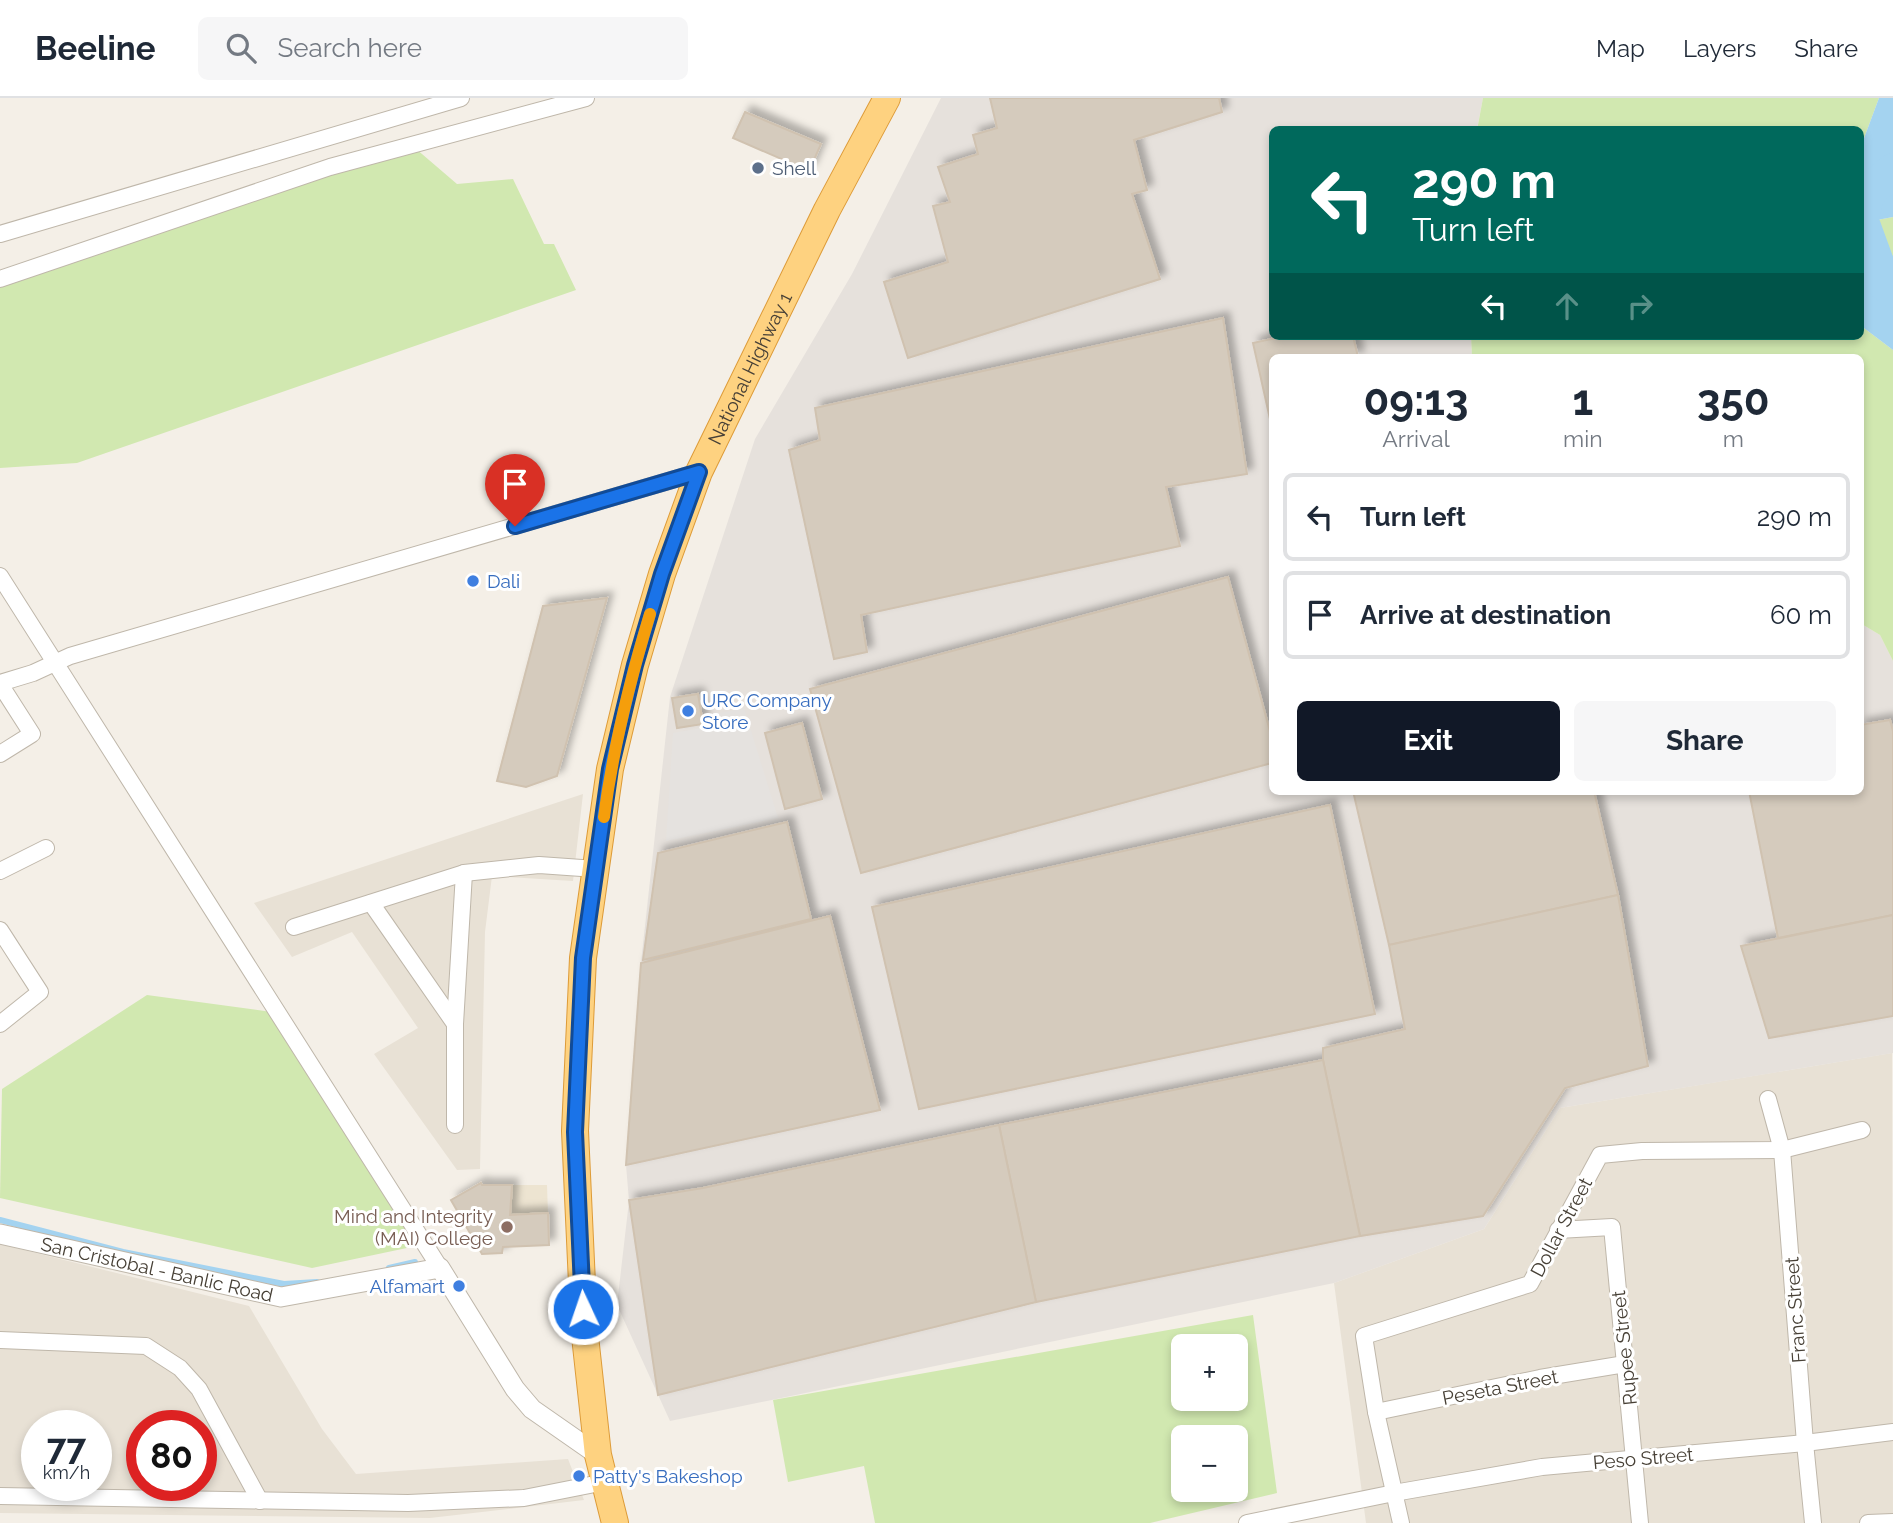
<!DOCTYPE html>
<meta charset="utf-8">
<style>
body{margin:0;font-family:Raleway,sans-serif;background:#f6f6f7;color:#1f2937;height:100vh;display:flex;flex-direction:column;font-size:26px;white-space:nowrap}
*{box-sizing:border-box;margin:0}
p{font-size:23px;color:#747a83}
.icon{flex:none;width:38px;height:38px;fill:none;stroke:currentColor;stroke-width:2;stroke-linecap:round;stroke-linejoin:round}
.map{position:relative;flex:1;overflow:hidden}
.sheet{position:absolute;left:1269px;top:256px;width:595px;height:441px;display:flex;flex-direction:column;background:#fff;border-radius:10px;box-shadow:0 4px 10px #0003}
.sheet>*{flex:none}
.guide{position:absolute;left:1269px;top:28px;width:595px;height:214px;border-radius:10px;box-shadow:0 4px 10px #0003;background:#00695c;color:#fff;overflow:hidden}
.buttons{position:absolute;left:1171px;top:1236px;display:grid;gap:14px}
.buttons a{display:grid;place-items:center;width:77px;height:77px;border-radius:10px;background:#fff;box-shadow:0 4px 10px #0003;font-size:35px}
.speed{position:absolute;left:21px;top:1312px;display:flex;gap:14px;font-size:35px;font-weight:700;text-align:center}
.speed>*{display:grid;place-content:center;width:91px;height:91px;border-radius:50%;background:#fff;box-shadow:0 4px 10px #0003;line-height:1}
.speed small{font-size:18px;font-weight:400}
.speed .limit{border:10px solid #d22;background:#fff;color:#111}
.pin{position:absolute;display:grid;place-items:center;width:60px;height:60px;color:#fff;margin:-72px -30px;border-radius:50% 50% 50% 0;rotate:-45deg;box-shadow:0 0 7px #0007}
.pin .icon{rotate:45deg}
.me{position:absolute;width:77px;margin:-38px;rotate:357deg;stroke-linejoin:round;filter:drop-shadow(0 0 5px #0008)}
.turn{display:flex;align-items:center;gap:24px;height:147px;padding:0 28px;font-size:32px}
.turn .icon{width:91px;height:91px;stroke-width:2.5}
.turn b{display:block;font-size:49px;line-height:60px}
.lanes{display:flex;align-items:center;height:66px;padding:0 28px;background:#0003;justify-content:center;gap:35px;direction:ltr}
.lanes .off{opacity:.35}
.eta{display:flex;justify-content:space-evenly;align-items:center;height:119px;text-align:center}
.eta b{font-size:42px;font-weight:700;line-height:49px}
.action{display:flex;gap:14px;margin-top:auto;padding:14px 28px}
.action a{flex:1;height:80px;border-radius:10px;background:#111827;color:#fff;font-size:28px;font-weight:700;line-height:80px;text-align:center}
.action a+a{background:#f6f6f7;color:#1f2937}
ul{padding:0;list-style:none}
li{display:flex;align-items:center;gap:21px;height:88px;margin:0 14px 10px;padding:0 14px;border:4px solid #e0e1e3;border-radius:10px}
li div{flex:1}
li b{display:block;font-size:26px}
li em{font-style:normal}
header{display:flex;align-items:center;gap:42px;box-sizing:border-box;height:98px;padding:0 35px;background:#fff;border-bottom:2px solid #e0e1e3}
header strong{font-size:33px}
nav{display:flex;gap:38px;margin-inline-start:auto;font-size:24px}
.search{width:490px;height:63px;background:#f6f6f7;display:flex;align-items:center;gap:18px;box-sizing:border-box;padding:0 24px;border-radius:10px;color:#747a83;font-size:26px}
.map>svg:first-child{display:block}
.residential{fill:#e8e1d5;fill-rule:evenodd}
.industrial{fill:#e6e1dc}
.education{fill:#ede4d1}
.green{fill:#d1e8b0;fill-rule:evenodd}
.parking{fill:#e5e2df}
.water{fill:#a4d3f0}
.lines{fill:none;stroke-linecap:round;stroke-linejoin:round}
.stream{stroke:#a4d3f0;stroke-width:6}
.river{stroke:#a4d3f0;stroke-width:35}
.building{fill:#d5cbbd;stroke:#d0c2b0;stroke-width:2;filter:url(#shadow)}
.minor-casing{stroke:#bfb7aa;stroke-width:18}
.tertiary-casing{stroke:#bfb7aa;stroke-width:21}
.trunk-casing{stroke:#dd9b38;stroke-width:28}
.minor{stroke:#fff;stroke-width:16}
.tertiary{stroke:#fff;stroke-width:19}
.trunk{stroke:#fed280;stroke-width:26}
.route-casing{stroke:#114b97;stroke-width:18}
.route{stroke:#1a73e8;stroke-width:12}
.slow{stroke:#f59e0b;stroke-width:12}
.service-dot{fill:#5c6f8a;stroke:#fff;stroke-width:2.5}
.shop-dot{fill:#3f7fe0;stroke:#fff;stroke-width:2.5}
.education-dot{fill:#8d6e63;stroke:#fff;stroke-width:2.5}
.labels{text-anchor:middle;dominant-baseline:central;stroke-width:6;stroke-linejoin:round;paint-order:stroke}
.service-label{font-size:19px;fill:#4e5e75;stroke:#fff;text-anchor:start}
.street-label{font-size:19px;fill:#474036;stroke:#fff}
.shop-label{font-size:19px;fill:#366cbe;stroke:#fff;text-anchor:start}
.education-label{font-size:19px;fill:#785e54;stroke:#fff;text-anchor:end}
</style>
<header>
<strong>Beeline</strong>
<div class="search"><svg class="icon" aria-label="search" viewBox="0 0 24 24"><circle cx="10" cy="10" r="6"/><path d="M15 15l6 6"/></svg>Search here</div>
<nav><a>Map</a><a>Layers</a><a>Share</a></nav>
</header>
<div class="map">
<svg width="1893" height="1425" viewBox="0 0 1893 1425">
<defs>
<filter id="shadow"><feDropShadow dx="6" dy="-6" stdDeviation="3.5" flood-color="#0004"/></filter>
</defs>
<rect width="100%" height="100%" fill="#f4efe7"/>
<g class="residential">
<path d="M583,696L573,783L492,778L485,834L480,1071L457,1072L374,956L418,930L352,834L292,859L254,805Z"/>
<path d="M1892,955L1893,1425H1366L1334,1185L1484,1131L1560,1010Z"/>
<path d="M0,1146L249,1208L322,1331L356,1376L568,1361L584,1402L430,1420L0,1415ZM37,1328H96V1388H37ZM142,1328H201V1388H142Z"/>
</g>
<path class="industrial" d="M941,0H1483L1477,31L1272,32V238H1471L1472,259H1272V693H1860V525L1880,537L1893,563V955L1560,1010L1484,1131L1334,1185L670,1323L617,1207L629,1103L626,1067L641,865L670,599L755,341L852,176Z"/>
<path class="education" d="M481,1085L482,1087H547L549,1147L503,1149L502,1155L482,1156L451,1102Z"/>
<g class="green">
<path d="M1483,0H1879L1860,51V32H1477Z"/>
<path d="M415,50L457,86L513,81L544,146H554L576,192L77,365L0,370V188L197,117Z"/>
<path d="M1893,119V185L1869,166L1862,141L1877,122Z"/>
<path d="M1860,227L1893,252V563L1880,537L1860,525V259H1472L1471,238H1860Z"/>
<path d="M147,897L279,915L421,1147L312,1170L0,1100L2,991Z"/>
<path d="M1253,1217L1277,1395L1150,1425H875L864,1368L788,1384L773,1302ZM1183,1248H1236V1300H1183ZM1183,1339H1236V1391H1183Z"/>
</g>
<path class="parking" d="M744,610L778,720L666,743L673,635L707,629L706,618Z"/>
<path class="water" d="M1879,0H1893V119L1877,122L1862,141L1869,166L1893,185V252L1860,227V51Z"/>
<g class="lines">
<g class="stream">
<path d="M0,1122L123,1154L284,1186L317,1184"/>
<path d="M389,1170L415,1164"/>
</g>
<path class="river" d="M1893,73L1868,94L1861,122L1884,185L1893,192"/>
</g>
<g class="building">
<path d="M990,0H1219L1222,14L1134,42L1147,92L1132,96L1160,181L908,260L884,184L948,164L933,108L950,104L938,69L978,56L973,37L997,30Z"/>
<path d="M745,14L821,46L809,73L733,40Z"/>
<path d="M1223,220L1247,376L1166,389L1180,448L861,517L867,554L834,561L789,352L820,342L815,310Z"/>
<path d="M1285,238H1353L1358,259H1272V330L1253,245Z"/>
<path d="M1228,479L1272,641V665L861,775L810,591Z"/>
<path d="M607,500L557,678L526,689L497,683L543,508Z"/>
<path d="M698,596L703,626L677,630L672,600Z"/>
<path d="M1890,622L1893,633V817L1778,840L1749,693H1860V627Z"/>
<path d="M802,625L822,701L785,711L765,635Z"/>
<path d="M1353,693H1594L1618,797L1389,847Z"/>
<path d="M1330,707L1375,916L919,1011L872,809Z"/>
<path d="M787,724L811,821L643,862L658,755Z"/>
<path d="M1618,797L1648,968L1565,990L1483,1118L1360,1138L1323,962V950L1405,931L1389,847Z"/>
<path d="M1893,817V918L1769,940L1741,848Z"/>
<path d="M830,818L880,1012L626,1067L641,865Z"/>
<path d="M1323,962L1360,1138L1036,1204L999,1027Z"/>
<path d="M999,1027L1036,1204L658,1297L629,1102L703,1090Z"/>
<path d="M481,1085L482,1087H512L510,1117L548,1115L549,1147L503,1149L502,1155L482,1156L451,1102Z"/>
</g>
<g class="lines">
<defs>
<g id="minor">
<path d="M0,136L461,0"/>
<path d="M0,181L330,69L586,0"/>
<path d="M0,478L440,1170"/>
<path d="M0,585L33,575L70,558L699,374"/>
<path d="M0,586L32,636L0,656"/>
<path d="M0,773L46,750"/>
<path d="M371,805L455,926"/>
<path d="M294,829L464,775L539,767L596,771"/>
<path d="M0,832L40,894L0,926"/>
<path d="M1768,1001L1782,1052L1805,1345L1813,1425"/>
<path d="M455,1027V926L464,775"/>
<path d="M1558,1132L1612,1129L1640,1425"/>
<path d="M0,1242L146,1248L180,1270L199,1291L260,1403"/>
<path d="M1376,1314L1540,1280L1625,1266"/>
<path d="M0,1398L408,1405L524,1400L605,1384"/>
<path d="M1247,1425L1394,1395L1542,1369L1805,1345L1893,1334"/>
<path d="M1401,1425L1376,1314L1364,1238L1530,1186L1600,1057L1642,1053L1782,1052L1862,1032"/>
<path d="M1868,1425L1893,1424"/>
</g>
<g id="tertiary">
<path id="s1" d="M0,1136L281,1199L440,1170L515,1291L532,1311L598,1357"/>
</g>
<g id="trunk">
<path id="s2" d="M615,1425L598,1357L584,1229L575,1033L583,860L610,671L635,567L662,476L699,374L827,112L887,0"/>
</g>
</defs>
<use href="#minor" class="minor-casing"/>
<use href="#tertiary" class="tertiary-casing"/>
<use href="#trunk" class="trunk-casing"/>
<use href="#minor" class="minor"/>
<use href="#tertiary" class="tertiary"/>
<use href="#trunk" class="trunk"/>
</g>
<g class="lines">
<defs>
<path id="route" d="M515,428L699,374L662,476L635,567L610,671L583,860L575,1034L583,1211"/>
</defs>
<use href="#route" class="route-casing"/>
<use href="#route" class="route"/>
<path class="slow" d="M604,719C613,650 630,582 650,516"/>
</g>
<circle class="service-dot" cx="758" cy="70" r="7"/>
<g class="shop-dot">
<circle cx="473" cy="483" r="7"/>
<circle cx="688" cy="613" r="7"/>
<circle cx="459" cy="1188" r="7"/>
<circle cx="579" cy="1378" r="7"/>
</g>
<circle class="education-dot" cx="507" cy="1129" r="7"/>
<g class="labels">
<g class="service-label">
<text x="772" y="70">Shell</text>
</g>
<g class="street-label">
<text stroke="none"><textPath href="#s2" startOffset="1185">National Highway 1</textPath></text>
<text transform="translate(1561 1129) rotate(-62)">Dollar Street</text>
<text stroke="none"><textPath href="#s1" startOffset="161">San Cristobal - Banlic Road</textPath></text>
<text transform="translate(1795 1212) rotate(-94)">Franc Street</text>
<text transform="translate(1624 1250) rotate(-96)">Rupee Street</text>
<text transform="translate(1500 1289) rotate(-11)">Peseta Street</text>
<text transform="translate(1643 1360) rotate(-5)">Peso Street</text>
</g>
<g class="shop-label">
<text x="487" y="483">Dali</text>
<text x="702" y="602">URC Company<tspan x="702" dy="22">Store</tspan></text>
<text x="445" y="1188" text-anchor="end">Alfamart</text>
<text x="593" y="1378">Patty's Bakeshop</text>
</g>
<g class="education-label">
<text x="493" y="1118">Mind and Integrity<tspan x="493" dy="22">(MAI) College</tspan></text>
</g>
</g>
</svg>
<div class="buttons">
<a>+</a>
<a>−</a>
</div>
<div class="speed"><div>77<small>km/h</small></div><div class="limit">80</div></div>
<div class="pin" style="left:515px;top:428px;background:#d93025"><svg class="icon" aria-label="arrive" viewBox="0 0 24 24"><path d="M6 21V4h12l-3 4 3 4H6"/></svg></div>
<svg class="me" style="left:583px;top:1211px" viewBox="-20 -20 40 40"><circle r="17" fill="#1a73e8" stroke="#fff" stroke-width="3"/><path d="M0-11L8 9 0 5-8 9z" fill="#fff"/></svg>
<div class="guide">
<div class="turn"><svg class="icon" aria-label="left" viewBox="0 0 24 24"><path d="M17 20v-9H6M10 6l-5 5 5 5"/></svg><div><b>290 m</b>Turn left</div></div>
<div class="lanes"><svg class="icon" aria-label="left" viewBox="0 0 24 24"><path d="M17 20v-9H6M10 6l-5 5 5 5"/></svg><svg class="icon off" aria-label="ahead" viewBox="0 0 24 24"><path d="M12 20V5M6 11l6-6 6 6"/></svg><svg class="icon off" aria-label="right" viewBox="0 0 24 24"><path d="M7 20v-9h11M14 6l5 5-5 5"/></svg></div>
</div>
<section class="sheet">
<div class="eta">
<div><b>09:13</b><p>Arrival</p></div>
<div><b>1</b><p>min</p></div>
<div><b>350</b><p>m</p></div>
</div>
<ul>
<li><svg class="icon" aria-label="left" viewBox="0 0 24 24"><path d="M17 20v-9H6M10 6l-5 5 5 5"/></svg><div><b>Turn left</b></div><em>290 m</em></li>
<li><svg class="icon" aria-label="arrive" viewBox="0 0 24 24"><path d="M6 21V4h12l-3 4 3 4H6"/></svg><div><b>Arrive at destination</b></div><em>60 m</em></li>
</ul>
<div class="action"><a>Exit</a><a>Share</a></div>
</section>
</div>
